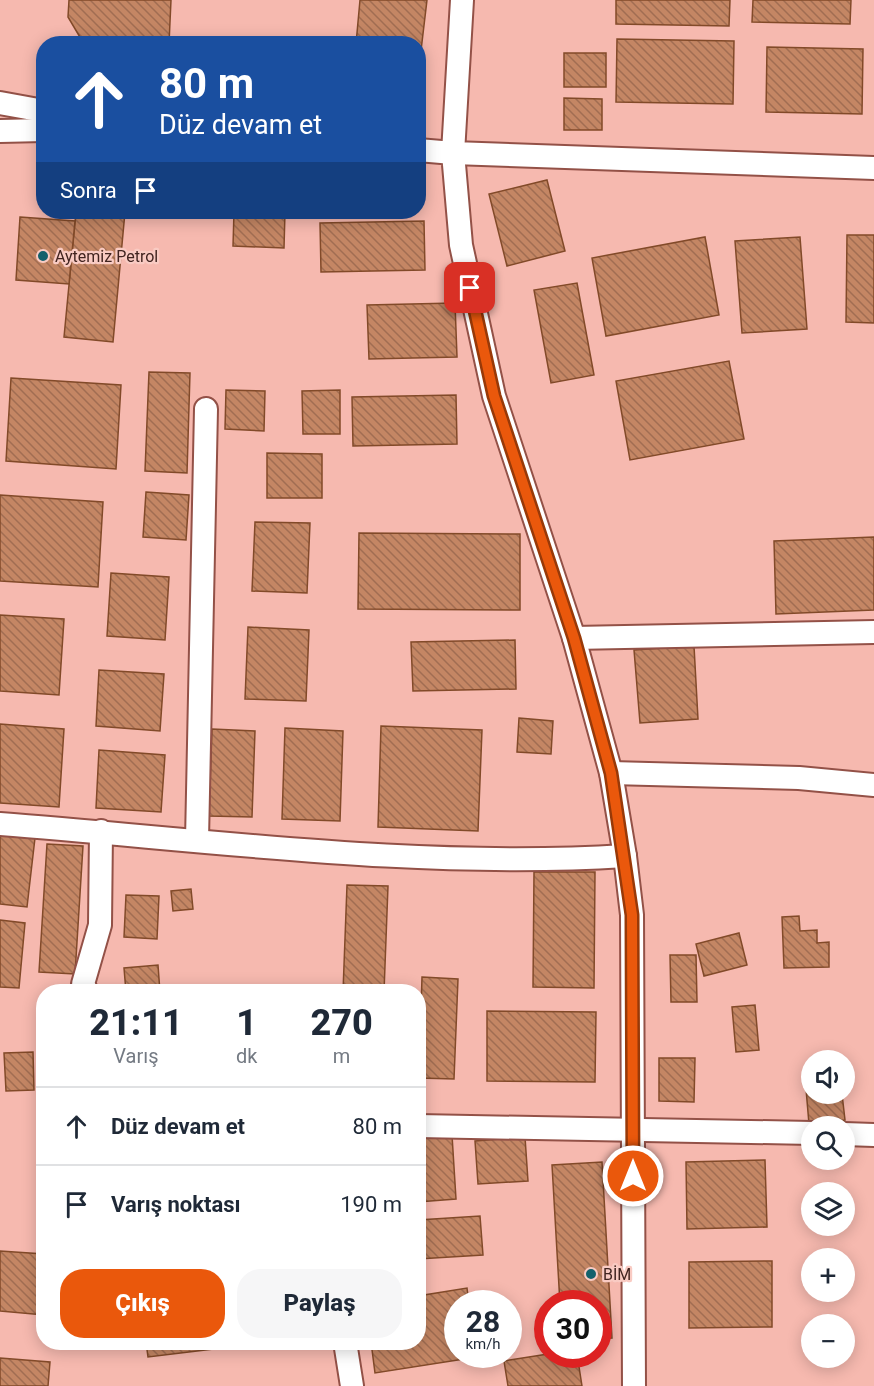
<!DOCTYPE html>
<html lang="tr">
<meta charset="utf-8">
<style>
body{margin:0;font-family:Roboto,sans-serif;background:#f6f6f7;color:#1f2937;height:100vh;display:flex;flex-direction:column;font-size:22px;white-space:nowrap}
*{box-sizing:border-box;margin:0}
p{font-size:20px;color:#747a83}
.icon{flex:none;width:33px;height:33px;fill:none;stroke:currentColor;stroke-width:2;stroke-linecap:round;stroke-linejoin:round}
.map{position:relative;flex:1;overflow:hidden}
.drawer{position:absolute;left:36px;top:984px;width:390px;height:366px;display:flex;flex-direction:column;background:#fff;border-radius:24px;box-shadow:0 3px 15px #0003}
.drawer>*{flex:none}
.banner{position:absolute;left:36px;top:36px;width:390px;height:183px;border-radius:24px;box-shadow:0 3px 15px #0003;background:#1a4fa0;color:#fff;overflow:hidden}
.buttons{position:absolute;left:801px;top:1050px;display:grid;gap:12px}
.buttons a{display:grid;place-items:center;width:54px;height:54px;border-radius:50%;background:#fff;box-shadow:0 3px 15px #0003;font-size:30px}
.speed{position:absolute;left:444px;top:1290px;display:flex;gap:12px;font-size:30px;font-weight:700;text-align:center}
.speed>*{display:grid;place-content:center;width:78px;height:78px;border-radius:50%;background:#fff;box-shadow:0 3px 15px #0003;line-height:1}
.speed small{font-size:15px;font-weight:400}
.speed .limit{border:9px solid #d22;background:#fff;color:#111}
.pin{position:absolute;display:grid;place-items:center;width:51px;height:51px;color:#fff;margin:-26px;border-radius:12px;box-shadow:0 3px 9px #0006}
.me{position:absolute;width:66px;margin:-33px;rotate:0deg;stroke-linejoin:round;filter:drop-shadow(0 0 4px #0008)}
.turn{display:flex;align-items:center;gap:21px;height:126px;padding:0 24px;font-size:27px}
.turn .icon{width:78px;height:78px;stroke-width:2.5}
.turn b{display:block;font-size:42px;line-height:51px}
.then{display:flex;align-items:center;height:57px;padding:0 24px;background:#0003;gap:12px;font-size:22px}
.eta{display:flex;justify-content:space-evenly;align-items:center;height:102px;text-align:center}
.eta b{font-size:36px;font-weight:800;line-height:42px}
.cta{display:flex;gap:12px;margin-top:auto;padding:12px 24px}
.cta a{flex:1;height:69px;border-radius:24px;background:#ea580c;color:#fff;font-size:24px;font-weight:800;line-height:69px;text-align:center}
.cta a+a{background:#f6f6f7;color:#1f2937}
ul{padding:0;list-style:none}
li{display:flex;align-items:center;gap:18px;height:78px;padding:0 24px;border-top:2px solid #e0e1e3}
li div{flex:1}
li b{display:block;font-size:22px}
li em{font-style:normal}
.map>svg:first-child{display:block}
.building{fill:url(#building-back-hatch);stroke:#824a29;stroke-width:1.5}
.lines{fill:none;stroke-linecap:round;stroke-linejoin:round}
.minor-casing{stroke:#935147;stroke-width:26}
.minor{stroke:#fff;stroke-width:22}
.route-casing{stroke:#983908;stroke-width:15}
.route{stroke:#ea580c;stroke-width:10}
.poi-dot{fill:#14616c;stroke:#f9cbc3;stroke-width:2}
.labels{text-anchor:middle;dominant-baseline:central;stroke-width:4.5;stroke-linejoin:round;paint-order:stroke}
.poi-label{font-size:16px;fill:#412420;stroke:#f9cbc3;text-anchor:start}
</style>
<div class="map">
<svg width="874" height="1386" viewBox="0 0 874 1386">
<defs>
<pattern id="building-back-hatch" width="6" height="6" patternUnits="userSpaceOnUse" patternTransform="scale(1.5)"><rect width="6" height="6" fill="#c48664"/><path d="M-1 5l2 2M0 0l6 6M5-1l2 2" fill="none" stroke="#a16d52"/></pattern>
</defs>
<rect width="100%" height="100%" fill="#f6b9af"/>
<g class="building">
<path d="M69,0H171L169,44H84L68,17Z"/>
<path d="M360,0H427L418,76V44H356Z"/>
<path d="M616,0H730L729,26L616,24Z"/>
<path d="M753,0H851L850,24L752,22Z"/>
<path d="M617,39L734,41L733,104L616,102Z"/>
<path d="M767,47L863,49L862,114L766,112Z"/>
<rect x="564" y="53" width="42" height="34"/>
<path d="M564,98L602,99V130H564Z"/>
<path d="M547,180L565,251L507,266L489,194Z"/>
<path d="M76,212H125L113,342L64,337Z"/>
<path d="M234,212H285L284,248L233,246Z"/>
<path d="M20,217L75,221L69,284L16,280Z"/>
<path d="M424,221L425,270L321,272L320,223Z"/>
<path d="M847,235H874V323L846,322Z"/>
<path d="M705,237L719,315L606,336L592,258Z"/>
<path d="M800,237L807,329L742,333L735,241Z"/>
<path d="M577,283L594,375L551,383L534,290Z"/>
<path d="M455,303L457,357L369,359L367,305Z"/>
<path d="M729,361L744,439L630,460L616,381Z"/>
<path d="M149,372L190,373L187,473L145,471Z"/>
<path d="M11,378L121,385L116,469L6,461Z"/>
<path d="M226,390L265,391L264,431L225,429Z"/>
<path d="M340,390V434H303L302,391Z"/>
<path d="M456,395L457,444L353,446L352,397Z"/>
<path d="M267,453L322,454V498H267Z"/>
<path d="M146,492L189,495L186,540L143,537Z"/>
<path d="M0,495L103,502L98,587L0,581Z"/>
<path d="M255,522L310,523L307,593L252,591Z"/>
<path d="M359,533L520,534V610L358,609Z"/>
<path d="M874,537V610L776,614L774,541Z"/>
<path d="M111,573L169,577L165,640L107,636Z"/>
<path d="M0,615L64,619L59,695L0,691Z"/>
<path d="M248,627L309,630L306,701L245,699Z"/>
<path d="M515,640L516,689L413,691L411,642Z"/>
<path d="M694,646L698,719L640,723L634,650Z"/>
<path d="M99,670L164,674L160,731L96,726Z"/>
<path d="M519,718L553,721L551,754L517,752Z"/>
<path d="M0,724L64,729L59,807L0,803Z"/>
<path d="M381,726L482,730L478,831L378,827Z"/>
<path d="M285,728L343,731L340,821L282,819Z"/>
<path d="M212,729L255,731L252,817L209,816Z"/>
<path d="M99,750L165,755L161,812L96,808Z"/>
<path d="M0,834L35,838L27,907L0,904Z"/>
<path d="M47,844L83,846L75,974L39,972Z"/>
<path d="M534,872H595L594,988L533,987Z"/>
<path d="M347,885L388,886L384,992H343Z"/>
<path d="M191,889L193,909L173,911L171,891Z"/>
<path d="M126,895L159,896L157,939L124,937Z"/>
<path d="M799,916L800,931L817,930V943L829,942V967L784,968L782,917Z"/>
<path d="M0,920L25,923L19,988L0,987Z"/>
<path d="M739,933L747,965L704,976L696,944Z"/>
<path d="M670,955H696L697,1002H671Z"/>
<path d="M158,965L160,992H126L124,968Z"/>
<path d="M422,977L458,979L454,1079L419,1078Z"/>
<path d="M755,1005L759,1050L736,1052L732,1007Z"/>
<path d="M487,1011L596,1012L595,1082L487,1081Z"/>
<path d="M33,1052L34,1090L6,1091L4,1053Z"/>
<path d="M659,1058H695L694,1102L659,1101Z"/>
<path d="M805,1077H812V1094H842L845,1120L809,1124Z"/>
<path d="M452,1135L456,1199L418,1202V1138Z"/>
<path d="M525,1137L528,1181L478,1184L475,1141Z"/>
<path d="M765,1160L767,1227L687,1229L686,1162Z"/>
<path d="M602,1162L612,1338L598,1339V1304H560L552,1165Z"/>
<path d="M480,1216L483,1255L418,1259V1220Z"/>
<path d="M0,1251L44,1254V1315L0,1311Z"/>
<path d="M772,1261V1327L689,1328V1262Z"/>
<path d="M467,1288L469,1304H458V1354L477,1357L375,1373L371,1342H418V1296Z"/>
<path d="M146,1342H212L213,1349L148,1357Z"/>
<path d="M548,1354H577L582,1386H508L504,1361Z"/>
<path d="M0,1358L50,1362L48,1386H0Z"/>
</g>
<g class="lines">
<defs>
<g id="minor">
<path d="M462,0L453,153L874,168"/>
<path d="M0,103L44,111"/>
<path d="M0,131L44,130"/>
<path d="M418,150L453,153L461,245L494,396L574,638L611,773L625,856L632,915L634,1386"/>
<path d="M574,638L874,632"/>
<path d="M611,773L799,778L874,785"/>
<path d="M0,824C208,840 417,869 625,856"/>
<path d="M197,840L206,409"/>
<path d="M87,992L83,984L100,925L101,831"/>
<path d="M418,1126L812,1133"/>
<path d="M844,1134L874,1135"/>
<path d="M345,1342L352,1386"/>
</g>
</defs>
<use href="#minor" class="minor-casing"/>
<use href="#minor" class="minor"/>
</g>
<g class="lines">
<defs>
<path id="route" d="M470,288L494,396L574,638L611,773L632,915L633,1176"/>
</defs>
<use href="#route" class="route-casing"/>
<use href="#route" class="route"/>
</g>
<g class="poi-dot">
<circle cx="43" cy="256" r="6"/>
<circle cx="591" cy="1274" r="6"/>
</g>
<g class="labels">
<g class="poi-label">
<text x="55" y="256">Aytemiz Petrol</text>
<text x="603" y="1274">BİM</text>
</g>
</g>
</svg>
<div class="buttons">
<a><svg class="icon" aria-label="sound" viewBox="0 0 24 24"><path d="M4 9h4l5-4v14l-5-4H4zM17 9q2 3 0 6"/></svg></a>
<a><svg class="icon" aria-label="search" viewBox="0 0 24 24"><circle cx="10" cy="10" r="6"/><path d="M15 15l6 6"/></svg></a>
<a><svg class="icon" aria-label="layers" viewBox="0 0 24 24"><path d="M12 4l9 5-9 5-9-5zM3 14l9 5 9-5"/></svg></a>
<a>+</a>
<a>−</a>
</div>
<div class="speed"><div>28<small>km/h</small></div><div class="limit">30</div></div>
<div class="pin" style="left:470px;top:288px;background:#d93025"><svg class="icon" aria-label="arrive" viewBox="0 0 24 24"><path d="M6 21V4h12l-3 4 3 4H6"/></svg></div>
<svg class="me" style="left:633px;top:1176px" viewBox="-20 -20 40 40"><circle r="17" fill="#ea580c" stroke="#fff" stroke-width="3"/><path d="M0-11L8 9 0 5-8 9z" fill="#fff"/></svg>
<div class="banner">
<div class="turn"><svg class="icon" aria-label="ahead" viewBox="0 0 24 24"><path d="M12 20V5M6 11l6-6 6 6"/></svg><div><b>80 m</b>Düz devam et</div></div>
<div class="then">Sonra<svg class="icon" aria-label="arrive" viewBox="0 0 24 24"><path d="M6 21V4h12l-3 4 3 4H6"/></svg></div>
</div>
<section class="drawer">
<div class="eta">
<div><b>21:11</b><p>Varış</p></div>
<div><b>1</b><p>dk</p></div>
<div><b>270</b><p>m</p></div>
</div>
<ul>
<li><svg class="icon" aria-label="ahead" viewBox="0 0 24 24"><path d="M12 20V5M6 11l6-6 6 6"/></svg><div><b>Düz devam et</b></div><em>80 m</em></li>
<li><svg class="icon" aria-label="arrive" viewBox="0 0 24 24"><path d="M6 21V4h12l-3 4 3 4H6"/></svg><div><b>Varış noktası</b></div><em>190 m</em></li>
</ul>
<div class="cta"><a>Çıkış</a><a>Paylaş</a></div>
</section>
</div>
